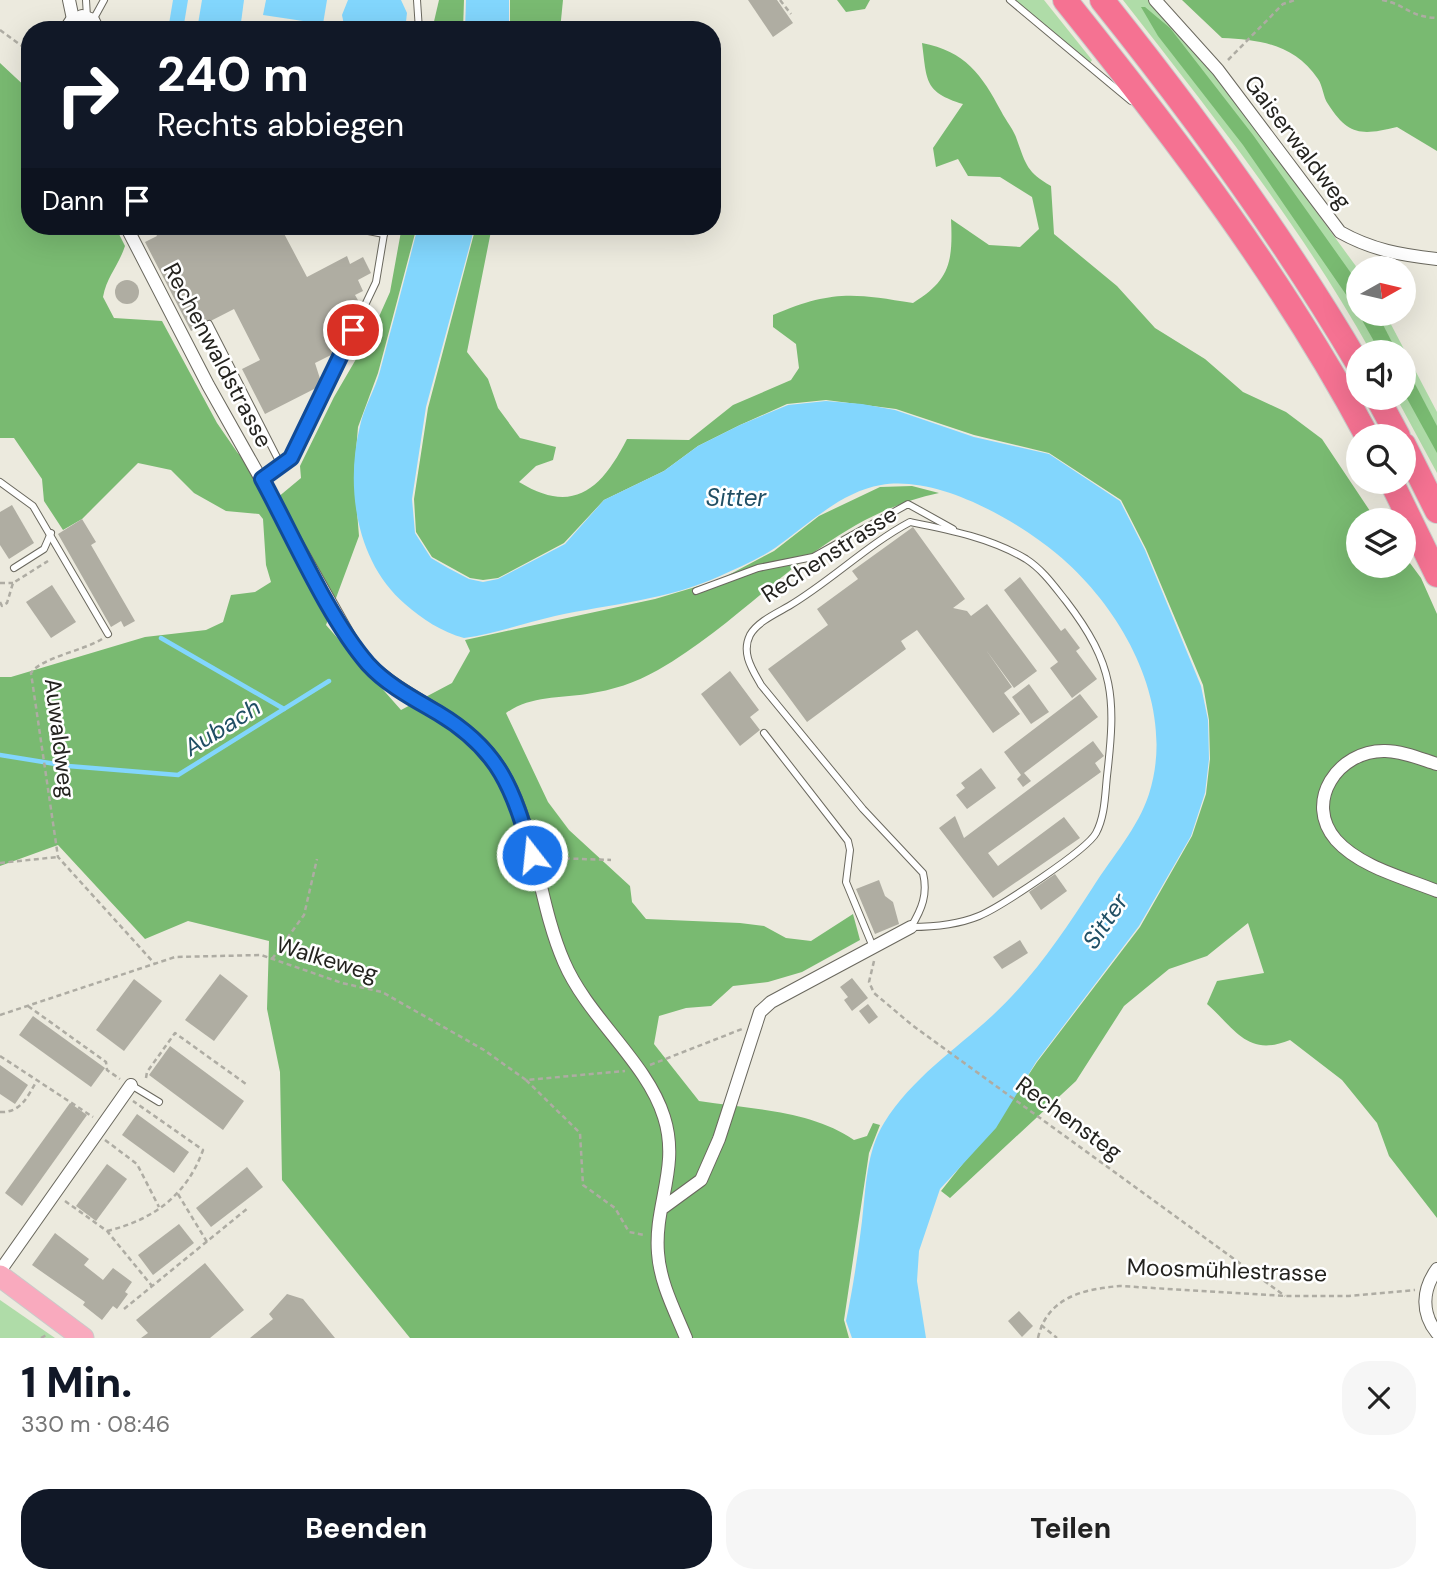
<!DOCTYPE html>
<html lang="de">
<meta charset="utf-8">
<style>
body{margin:0;font-family:"DM Sans",sans-serif;background:#f6f6f6;color:#222;height:100vh;display:flex;flex-direction:column;font-size:26px;white-space:nowrap}
*{box-sizing:border-box;margin:0}
p{font-size:23px;color:#767676}
.icon{flex:none;width:38px;height:38px;fill:none;stroke:currentColor;stroke-width:2;stroke-linecap:round;stroke-linejoin:round}
.map{position:relative;height:1338px;overflow:hidden}
.details{display:flex;flex-direction:column;background:#fff;flex:1}
.details>*{flex:none}
.banner{position:absolute;left:21px;top:21px;width:700px;height:214px;border-radius:28px;box-shadow:0 7px 28px #0002;background:#111827;color:#fff;overflow:hidden}
.needle{width:46px;rotate:82deg}
.fabs{position:absolute;left:1346px;top:256px;display:grid;gap:14px}
.fabs a{display:grid;place-items:center;width:70px;height:70px;border-radius:50%;background:#fff;box-shadow:0 7px 28px #0002;font-size:35px}
.pin{position:absolute;display:grid;place-items:center;width:60px;height:60px;color:#fff;margin:-30px;border:4px solid #fff;border-radius:50%;box-shadow:0 2px 7px #0007}
.me{position:absolute;width:77px;margin:-38px;rotate:344deg;stroke-linejoin:round;filter:drop-shadow(0 0 5px #0008)}
.turn{display:flex;align-items:center;gap:24px;height:147px;padding:0 21px;font-size:32px}
.turn .icon{width:91px;height:91px;stroke-width:2.5}
.turn b{display:block;font-size:49px;line-height:60px}
.then{display:flex;align-items:center;height:66px;padding:0 21px;background:#0003;gap:14px;font-size:26px}
.round{display:grid;place-items:center;flex:none;width:74px;height:74px;border-radius:28px;background:#f6f6f6}
.overview{display:flex;align-items:center;justify-content:space-between;height:119px;padding:0 21px}
h1{font-size:42px;font-weight:800;line-height:52px;color:#111827}
.button{display:flex;gap:14px;margin-top:auto;padding:14px 21px}
.button a{flex:1;height:80px;border-radius:28px;background:#111827;color:#fff;font-size:28px;font-weight:800;line-height:80px;text-align:center}
.button a+a{background:#f6f6f6;color:#222}
.map>svg:first-child{display:block}
.green{fill:#afdca8}
.forest{fill:#79ba71}
.water{fill:#82d6fd}
.lines{fill:none;stroke-linecap:round;stroke-linejoin:round}
.stream{stroke:#82d6fd;stroke-width:4.5}
.building{fill:#afada2}
.service-casing{stroke:#6a685e;stroke-width:8}
.minor-casing{stroke:#6a685e;stroke-width:14}
.primary-casing{stroke:#cacac9;stroke-width:23}
.motorway-casing{stroke:#cacac9;stroke-width:26}
.path{stroke:#aeaca3;stroke-width:2.5;stroke-dasharray:5 3.5;stroke-linecap:butt}
.service{stroke:#fff;stroke-width:6}
.minor{stroke:#fff;stroke-width:12}
.primary{stroke:#f9aabe;stroke-width:21}
.motorway{stroke:#f57292;stroke-width:24}
.route-casing{stroke:#114b97;stroke-width:18}
.route{stroke:#1a73e8;stroke-width:12}
.labels{text-anchor:middle;dominant-baseline:central;stroke-width:5;stroke-linejoin:round;paint-order:stroke}
.street-label{font-size:23px;fill:#24231f;stroke:#fff}
.water-label{font-size:24px;font-style:italic;fill:#204f64;stroke:#fff}
</style>
<div class="map">
<svg width="1437" height="1338" viewBox="0 0 1437 1338">
<rect width="100%" height="100%" fill="#eceade"/>
<g class="green">
<path d="M1015,0H1044L1092,60L1090,63Z"/>
<path d="M1123,0H1148L1172,22L1212,69L1358,269V313H1385L1437,412V473L1396,397H1404V352H1371C1301,226 1211,113 1123,0Z"/>
<path d="M0,1300L55,1338H0Z"/>
</g>
<g class="forest">
<path d="M439,0H464L463,30H432Z"/>
<path d="M510,0H563L560,30H510Z"/>
<path d="M837,0H870L865,9L846,12Z"/>
<path d="M1182,0H1437V151L1397,127C1363,135 1349,137 1328,104C1323,97 1323,86 1318,79C1294,44 1261,40 1222,38Z"/>
<path d="M1141,7H1145L1170,28L1253,135L1358,283V312L1243,145L1158,36Z"/>
<path d="M922,43C965,51 982,75 1001,111C1006,121 1014,130 1017,140C1026,165 1027,172 1051,186L1054,234L1117,286L1155,328L1205,359L1243,392L1286,412L1322,439L1376,520H1358V565H1404V555L1421,578L1437,614V1218L1389,1156L1377,1123L1342,1080L1290,1040C1248,1057 1237,1031 1207,1004L1217,981L1264,973L1248,923L1207,956L1169,969L1124,1006L1076,1081L950,1198L941,1191L1004,1112L1037,1062L1140,927L1192,836L1206,794L1210,759L1209,720L1203,685L1146,549L1121,500L1049,453L974,435L896,409L826,400L787,404L740,425L698,446L664,471L604,500L564,543L498,578L483,580L470,578L432,557L416,532L414,499L428,408L476,226H492L467,352L488,379L498,408L520,438L556,447L553,460L536,466L519,482C573,515 601,490 627,439L689,440L733,405L791,380L799,368L796,344L773,327V315C831,290 853,293 913,303C950,280 953,262 951,219L989,245L1020,247L1039,229L1032,197L1000,177L968,176L958,159L936,167L933,148L963,104C924,92 927,81 922,43Z"/>
<path d="M0,63L30,91V226H115L125,246C118,267 107,276 103,297L114,318L162,321L217,423L237,452L277,498L301,478L300,466L334,397L373,330L390,292L402,226H417L378,373L358,427L354,475L359,536L326,625L401,710L452,683L470,651L465,640L655,599L719,580L774,551L819,516L880,487L912,486L939,493C821,518 756,614 658,670C635,683 613,690 587,694C559,698 530,696 506,713L548,802L569,830L630,886L632,902L646,919L740,923L764,926L786,938L811,941L853,914L860,940L802,972L768,982L733,986L711,1006L686,1008L659,1016L654,1044L699,1101C749,1109 811,1110 854,1140L867,1136L873,1123L880,1125L869,1153L844,1320L849,1338H410L282,1180L280,1072L267,1009L269,941L188,921L145,939L58,845L0,866V677H11L145,637L206,630L223,622L231,595L255,592L271,582L266,565L263,519L259,514L226,511L194,493L171,470L138,463L82,519L63,530L44,501L42,479L14,438H0Z"/>
<path d="M1358,313H1377L1397,352H1380Z"/>
<path d="M1404,363L1437,426V453L1404,393Z"/>
</g>
<g class="water">
<path d="M173,0H188L183,30H168Z"/>
<path d="M202,0H244L240,30H197Z"/>
<path d="M266,0H327L323,24L263,15Z"/>
<path d="M348,0H401L407,13L405,30H345L342,15Z"/>
<path d="M466,0H509V30H465Z"/>
<path d="M418,226H475L426,407L412,499L415,533L431,558L448,568L469,579L483,582L498,579L565,544L604,500L664,471L698,446L740,425L788,405L826,401L862,404L895,410L974,437L1049,454L1120,501L1145,550L1201,686L1208,720L1209,759L1205,793L1191,836L1139,926L1036,1062L996,1128L940,1189L919,1251L917,1281L926,1338H852L846,1321C853,1288 858,1254 862,1221C866,1189 866,1152 884,1123C912,1078 955,1050 993,1015C1033,978 1064,932 1093,887C1112,857 1138,828 1149,794C1177,706 1123,609 1057,554C1015,519 937,475 881,485C840,492 808,525 775,548C759,559 738,568 720,576C668,600 610,604 555,616C524,623 495,634 464,638C442,632 422,619 405,604C356,562 345,487 360,426C364,407 375,390 380,371C393,322 406,274 418,226Z"/>
</g>
<g class="lines">
<g class="stream">
<path d="M161,638L284,709"/>
<path d="M0,755L68,766L178,775L329,681"/>
</g>
</g>
<g class="building">
<path d="M748,0H777L793,23L773,37Z"/>
<path d="M152,226H248L250,230L259,226H280L307,277L347,256L350,264L363,257L371,273L358,280L363,291L355,295L359,302L333,315L344,338L334,343L339,351L315,363L322,385L265,414L242,369L260,360L234,309L191,331L145,242L157,236Z"/>
<circle cx="127" cy="292" r="12"/>
<path d="M12,505L34,543L9,559L0,545V512Z"/>
<path d="M82,519L96,542L91,545L135,621L124,627L121,621L111,627L58,534Z"/>
<path d="M913,527L965,599L953,608L967,611L971,616L987,604L1037,671L1014,688L986,650L1012,687L1004,693L1020,714L993,733L917,630L901,641L906,649L807,722L768,669L828,625L817,609L858,579L852,571Z"/>
<path d="M1020,577L1061,631L1065,628L1080,648L1076,651L1097,679L1072,698L1050,668L1058,662L1004,590Z"/>
<path d="M52,585L76,622L51,638L26,602Z"/>
<path d="M730,671L759,710L750,717L760,730L740,746L701,694Z"/>
<path d="M1029,684L1049,712L1031,724L1012,697Z"/>
<path d="M1080,694L1098,717L1024,773L1031,781L1023,787L1017,779L1021,775L1004,752Z"/>
<path d="M1093,741L1104,756L1095,763L1101,772L988,853L998,866L1064,817L1080,838L993,898L939,828L955,816L964,838Z"/>
<path d="M981,768L996,788L967,809L956,795L965,788L961,783Z"/>
<path d="M1055,874L1067,891L1041,910L1029,892Z"/>
<path d="M879,880L885,896L893,902L899,924L875,934L856,889Z"/>
<path d="M1020,940L1028,953L1002,969L993,957Z"/>
<path d="M220,974L248,996L214,1041L185,1020Z"/>
<path d="M852,978L868,998L852,1011L844,1000L848,997L840,987Z"/>
<path d="M134,979L162,1001L124,1051L96,1030Z"/>
<path d="M868,1004L878,1017L869,1024L859,1011Z"/>
<path d="M33,1016L105,1068L91,1087L19,1035Z"/>
<path d="M170,1046L244,1101L223,1130L149,1075Z"/>
<path d="M0,1065L28,1085L15,1104L0,1094Z"/>
<path d="M70,1103L87,1115L22,1206L5,1193Z"/>
<path d="M137,1114L189,1152L174,1173L122,1135Z"/>
<path d="M107,1164L127,1179L96,1221L76,1206Z"/>
<path d="M247,1167L263,1187L211,1227L196,1208Z"/>
<path d="M179,1224L194,1243L153,1275L138,1255Z"/>
<path d="M55,1233L89,1259L84,1265L103,1280L113,1268L132,1282L125,1292L128,1294L117,1309L113,1306L102,1320L83,1305L85,1302L32,1265Z"/>
<path d="M205,1263L244,1310L210,1338H141L148,1333L136,1320Z"/>
<path d="M287,1294L303,1299L335,1338H250L273,1319L269,1314Z"/>
<path d="M1019,1311L1033,1326L1022,1337L1008,1321Z"/>
</g>
<g class="lines">
<defs>
<g id="service">
<path d="M86,0L87,17"/>
<path d="M417,0L419,30"/>
<path d="M1010,0L1131,101"/>
<path d="M93,20L104,0"/>
<path d="M342,226L384,234L386,226"/>
<path d="M209,324L282,467"/>
<path d="M262,479L282,467L299,444L376,282L384,234"/>
<path d="M0,482L33,506L108,634"/>
<path d="M910,522C950,530 991,538 1026,559C1043,570 1054,586 1066,601C1115,665 1116,698 1107,776C1105,795 1105,816 1096,833C1087,850 1000,907 979,916C957,925 935,927 911,927C922,909 928,894 923,873L863,809L761,685C752,669 741,653 750,635C757,622 777,613 789,606C831,581 867,545 910,522Z"/>
<path d="M14,568L44,549L51,533"/>
<path d="M696,591L758,568L813,557L908,504L953,529"/>
<path d="M764,733L848,841L850,850L846,882L873,947"/>
<path d="M131,1085L159,1102"/>
</g>
<g id="minor">
<path d="M69,0L73,19"/>
<path d="M1155,0L1218,70L1340,232C1372,250 1401,255 1437,259"/>
<path d="M65,30L71,21L82,16L93,20L98,30"/>
<path d="M126,226L208,385L357,650C393,696 454,709 490,754C536,811 535,896 564,962C588,1018 647,1062 664,1117C680,1167 654,1205 658,1253C660,1283 675,1311 686,1338"/>
<path d="M1437,764C1421,759 1402,751 1385,751C1338,750 1303,802 1336,840C1360,867 1405,878 1437,891"/>
<path d="M664,1207L701,1180L719,1139L760,1012L771,1002L911,927"/>
<path d="M1437,1269C1422,1290 1421,1313 1437,1333"/>
<path d="M0,1271L131,1085"/>
</g>
<path id="primary" d="M0,1276L83,1338"/>
<g id="motorway">
<path d="M1065,0C1176,138 1283,279 1367,436"/>
<path d="M1102,0C1195,116 1282,235 1358,364"/>
<path d="M1377,397L1398,436"/>
<path d="M1404,445L1437,511"/>
<path d="M1391,481L1437,575"/>
</g>
</defs>
<use href="#service" class="service-casing"/>
<use href="#minor" class="minor-casing"/>
<use href="#primary" class="primary-casing"/>
<use href="#motorway" class="motorway-casing"/>
<g class="path">
<path d="M780,0L791,14"/>
<path d="M1382,0C1405,4 1409,17 1437,18"/>
<path d="M0,30L30,52"/>
<path d="M1228,60L1283,4L1295,0"/>
<path d="M0,583H13"/>
<path d="M0,602L2,606L7,603L13,583L48,561"/>
<path d="M102,639C83,651 42,657 31,673L58,857L154,963"/>
<path d="M0,863L58,857"/>
<path d="M550,863L555,858L611,860"/>
<path d="M272,959L304,915L317,859"/>
<path d="M874,961L869,982L874,993L912,1025L1285,1296"/>
<path d="M28,1006L106,1062L107,1070L120,1079"/>
<path d="M0,1015L175,957L261,955L342,983L382,992L484,1050L526,1080L625,1071"/>
<path d="M0,1056L93,1117"/>
<path d="M650,1065L742,1029"/>
<path d="M146,1078L147,1072L175,1033L246,1084"/>
<path d="M526,1080L580,1133L583,1185L615,1208L629,1232L644,1235"/>
<path d="M0,1112C20,1113 27,1098 36,1082"/>
<path d="M105,1140L137,1164L159,1207"/>
<path d="M178,1194L207,1242"/>
<path d="M65,1201L107,1231L152,1286"/>
<path d="M107,1231C153,1220 187,1195 203,1150L133,1101"/>
<path d="M124,1309L248,1208"/>
<path d="M1041,1325L1057,1338"/>
<path d="M41,1338L48,1334"/>
<path d="M1038,1338C1047,1297 1084,1289 1120,1286L1285,1296H1349L1415,1290"/>
</g>
<use href="#service" class="service"/>
<use href="#minor" class="minor"/>
<use href="#primary" class="primary"/>
<use href="#motorway" class="motorway"/>
</g>
<g class="lines">
<defs>
<path id="route" d="M353,330L291,458L262,479C292,534 328,618 368,664C387,685 414,699 438,713C500,750 513,789 532,855"/>
</defs>
<use href="#route" class="route-casing"/>
<use href="#route" class="route"/>
</g>
<g class="labels">
<g class="street-label">
<text transform="translate(1298 142) rotate(53)">Gaiserwaldweg</text>
<text transform="translate(218 355) rotate(62)">Rechenwaldstrasse</text>
<text transform="translate(829 554) rotate(-33)">Rechenstrasse</text>
<text transform="translate(60 738) rotate(83)">Auwaldweg</text>
<text transform="translate(327 959) rotate(17)">Walkeweg</text>
<text transform="translate(1069 1118) rotate(36)">Rechensteg</text>
<text transform="translate(1227 1270) rotate(2)">Moosmühlestrasse</text>
</g>
<g class="water-label">
<text x="736" y="497">Sitter</text>
<text transform="translate(222 727) rotate(-32)">Aubach</text>
<text transform="translate(1105 921) rotate(-56)">Sitter</text>
</g>
</g>
</svg>
<div class="fabs">
<a><svg class="needle" viewBox="-14 -14 28 28"><path d="M0-13l5 13h-10z" fill="#e53935"/><path d="M0 13l5-13h-10z" fill="#767676"/></svg></a>
<a><svg class="icon" aria-label="sound" viewBox="0 0 24 24"><path d="M4 9h4l5-4v14l-5-4H4zM17 9q2 3 0 6"/></svg></a>
<a><svg class="icon" aria-label="search" viewBox="0 0 24 24"><circle cx="10" cy="10" r="6"/><path d="M15 15l6 6"/></svg></a>
<a><svg class="icon" aria-label="layers" viewBox="0 0 24 24"><path d="M12 4l9 5-9 5-9-5zM3 14l9 5 9-5"/></svg></a>
</div>
<div class="pin" style="left:353px;top:330px;background:#d93025"><svg class="icon" aria-label="arrive" viewBox="0 0 24 24"><path d="M6 21V4h12l-3 4 3 4H6"/></svg></div>
<svg class="me" style="left:532px;top:855px" viewBox="-20 -20 40 40"><circle r="17" fill="#1a73e8" stroke="#fff" stroke-width="3"/><path d="M0-11L8 9 0 5-8 9z" fill="#fff"/></svg>
<div class="banner">
<div class="turn"><svg class="icon" aria-label="right" viewBox="0 0 24 24"><path d="M7 20v-9h11M14 6l5 5-5 5"/></svg><div><b>240 m</b>Rechts abbiegen</div></div>
<div class="then">Dann<svg class="icon" aria-label="arrive" viewBox="0 0 24 24"><path d="M6 21V4h12l-3 4 3 4H6"/></svg></div>
</div>
</div>
<section class="details">
<div class="overview"><div><h1>1 Min.</h1><p>330 m · 08:46</p></div><a class="round"><svg class="icon" aria-label="close" viewBox="0 0 24 24"><path d="M6 6l12 12M18 6L6 18"/></svg></a></div>
<div class="button"><a>Beenden</a><a>Teilen</a></div>
</section>
